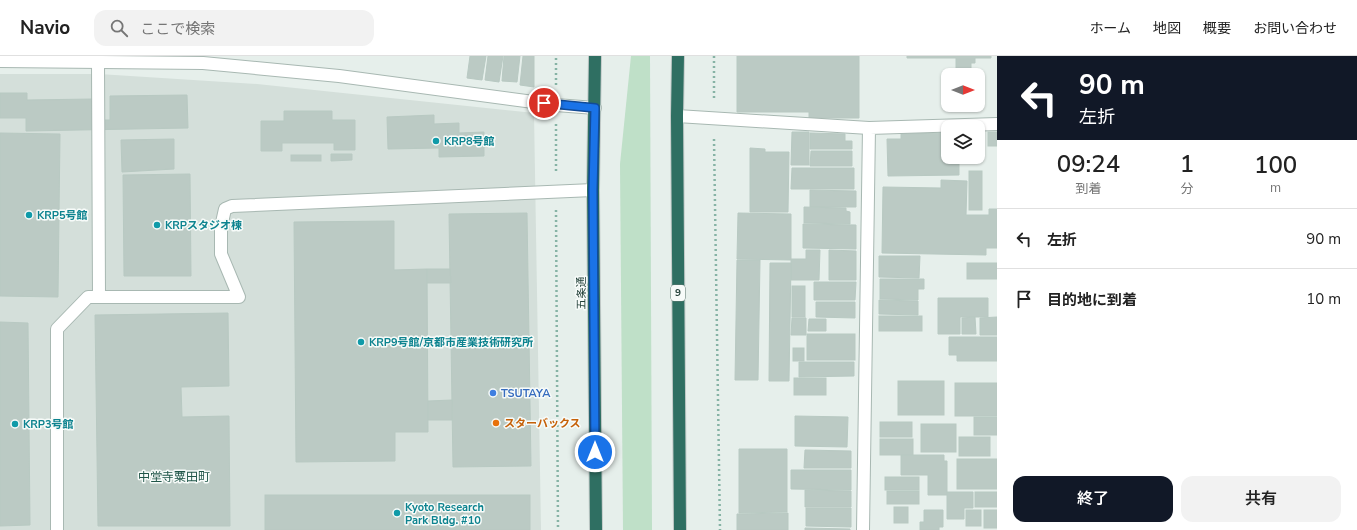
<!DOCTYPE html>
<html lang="ja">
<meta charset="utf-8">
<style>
body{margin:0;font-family:"Nunito Sans","Noto Sans JP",sans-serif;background:#f2f2f2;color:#222;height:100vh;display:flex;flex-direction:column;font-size:15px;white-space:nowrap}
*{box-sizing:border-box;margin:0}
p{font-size:13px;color:#767676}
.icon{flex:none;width:22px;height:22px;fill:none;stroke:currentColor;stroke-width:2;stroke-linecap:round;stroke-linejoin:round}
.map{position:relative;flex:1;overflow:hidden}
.side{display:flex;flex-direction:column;background:#fff;width:360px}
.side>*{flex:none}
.top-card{background:#111827;color:#fff;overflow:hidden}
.needle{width:26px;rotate:90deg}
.fabs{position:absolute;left:941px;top:12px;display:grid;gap:8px}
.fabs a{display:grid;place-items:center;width:44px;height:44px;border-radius:8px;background:#fff;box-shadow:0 1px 3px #0004;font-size:20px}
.pin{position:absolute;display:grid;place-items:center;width:34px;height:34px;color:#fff;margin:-17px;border:2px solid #fff;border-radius:50%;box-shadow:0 1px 4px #0007}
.me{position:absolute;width:44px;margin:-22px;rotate:0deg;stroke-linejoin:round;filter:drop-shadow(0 0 3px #0008)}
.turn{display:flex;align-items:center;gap:14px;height:84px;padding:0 16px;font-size:18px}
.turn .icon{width:52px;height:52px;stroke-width:2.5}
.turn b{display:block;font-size:28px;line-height:34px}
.eta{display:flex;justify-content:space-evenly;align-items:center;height:68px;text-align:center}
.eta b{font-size:24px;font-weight:600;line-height:28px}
.cta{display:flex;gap:8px;margin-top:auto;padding:8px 16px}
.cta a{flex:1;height:46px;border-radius:12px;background:#111827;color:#fff;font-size:16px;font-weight:600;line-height:46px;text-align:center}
.cta a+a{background:#f2f2f2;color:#222}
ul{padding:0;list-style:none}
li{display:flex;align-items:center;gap:12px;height:60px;padding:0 16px;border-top:1px solid #e0e0e0}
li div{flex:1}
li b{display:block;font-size:15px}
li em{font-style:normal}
header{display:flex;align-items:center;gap:24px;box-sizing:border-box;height:56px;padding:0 20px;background:#fff;border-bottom:1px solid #e0e0e0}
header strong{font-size:19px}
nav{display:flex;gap:22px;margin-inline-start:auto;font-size:14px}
.search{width:280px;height:36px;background:#f2f2f2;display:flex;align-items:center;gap:10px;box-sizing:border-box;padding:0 14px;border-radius:12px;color:#767676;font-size:15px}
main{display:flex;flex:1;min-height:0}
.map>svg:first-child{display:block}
.built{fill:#d4dfda}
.green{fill:#bfe0c8}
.building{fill:#bbcac4;stroke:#b8c9c2}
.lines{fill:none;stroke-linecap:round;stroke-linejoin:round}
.lane-casing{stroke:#a8b8b2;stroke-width:14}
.street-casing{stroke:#a8b8b2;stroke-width:14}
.highway-casing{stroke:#c2cac8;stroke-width:14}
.path{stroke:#86b3a5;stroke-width:2.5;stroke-dasharray:2 3;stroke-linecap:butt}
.lane{stroke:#fff;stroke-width:12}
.street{stroke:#fff;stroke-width:12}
.highway{stroke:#2f6f62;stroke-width:12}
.route-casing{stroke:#114b97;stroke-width:10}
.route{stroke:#1a73e8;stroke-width:7}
.culture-dot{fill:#0f9aa8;stroke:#f7fbf9;stroke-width:1.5}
.shop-dot{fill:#3f7fe0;stroke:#f7fbf9;stroke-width:1.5}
.food-dot{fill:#e8710a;stroke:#f7fbf9;stroke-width:1.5}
.labels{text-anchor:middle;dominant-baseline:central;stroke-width:3;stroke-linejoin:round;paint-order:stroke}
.shield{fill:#f7fbf9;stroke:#637a73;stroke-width:1}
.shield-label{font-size:10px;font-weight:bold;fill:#24423a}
.culture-label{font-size:11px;font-weight:bold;fill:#0d838f;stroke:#f7fbf9;text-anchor:start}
.street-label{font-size:11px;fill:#24423a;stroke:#f7fbf9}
.shop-label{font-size:11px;font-weight:bold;fill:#366cbe;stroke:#f7fbf9;text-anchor:start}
.food-label{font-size:11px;font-weight:bold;fill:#c56008;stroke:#f7fbf9;text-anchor:start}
.neighbourhood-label{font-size:12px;fill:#1f5548;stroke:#f7fbf9}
</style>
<header>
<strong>Navio</strong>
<div class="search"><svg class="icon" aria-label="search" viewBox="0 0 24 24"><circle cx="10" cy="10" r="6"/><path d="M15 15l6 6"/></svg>ここで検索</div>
<nav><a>ホーム</a><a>地図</a><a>概要</a><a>お問い合わせ</a></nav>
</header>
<main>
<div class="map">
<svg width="997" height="474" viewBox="0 0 997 474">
<rect width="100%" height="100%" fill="#e6efeb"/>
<path class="built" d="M0,18H99L257,28L534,57L541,474H0Z"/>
<path class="green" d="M631,0H650L652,474H623L620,108Z"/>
<g class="building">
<path d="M470,0H486L482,24L467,22Z"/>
<path d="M488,0H503L499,26L485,24Z"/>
<path d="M504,0H520L517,26L502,25Z"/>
<path d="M523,0H534V31L520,29Z"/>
<path d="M737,0H859V62H809V56H737Z"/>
<path d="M907,0H991V2H975V7H971V16H956V2H907Z"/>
<path d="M0,37H27V44L93,43V64H110V40L187,39L188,72L26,75V62H0Z"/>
<path d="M284,55H332V64H355V94H334V87H282V95H261V65H284Z"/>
<path d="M434,59V68L459,67V77L484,76V100L439,101V92L388,93L387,61Z"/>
<path d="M792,76H809V109H791Z"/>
<rect x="988" y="76" width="9" height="14"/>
<path d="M0,77L60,78L58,241L0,240Z"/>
<path d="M810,77L845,78V85H852V93H810Z"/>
<path d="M948,77V101H959V119L888,120L887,83H901V78Z"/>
<path d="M174,83V113L122,116L121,84Z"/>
<path d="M750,92L765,93V96H789L788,156H750Z"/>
<path d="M811,95H852V110H810Z"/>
<path d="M331,98H352V104L331,105Z"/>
<rect x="291" y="99" width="30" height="6"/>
<path d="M792,112H854V133H791Z"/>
<rect x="969" y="115" width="13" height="39"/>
<path d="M190,118L191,220H124L123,119Z"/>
<path d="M941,124L967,125L966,159H989V153H997V192H986V199L882,197L883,131L941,132Z"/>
<path d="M810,134L856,135V151H810Z"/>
<path d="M804,151L846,152V155L850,156V168L804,167Z"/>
<path d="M527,157L531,410L453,411L449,158Z"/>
<path d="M738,157L791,158V204L737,203Z"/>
<path d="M394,165V214L427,213L428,376H395V405L296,406L294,166Z"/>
<path d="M803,168L856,169V193L803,192Z"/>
<path d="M806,194H820L819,224H791V203H806Z"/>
<path d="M829,194L856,195V224H829Z"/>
<path d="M879,200H920L919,222L879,221Z"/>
<path d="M737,204H760L758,324H735Z"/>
<path d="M770,207H791L789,325H769Z"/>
<rect x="967" y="207" width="30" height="16"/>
<path d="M427,213H450L451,227H427Z"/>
<path d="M880,223H924V233H918V244L880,243Z"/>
<path d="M814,226H856L855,244H814Z"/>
<rect x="792" y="230" width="13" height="31"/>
<path d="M938,242H988V261H960V278H938Z"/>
<path d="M879,244L918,245V259L879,258Z"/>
<path d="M816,246H855V262L816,261Z"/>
<path d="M228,257L229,330L181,331L182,361L229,360L230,470H98L95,259Z"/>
<rect x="879" y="260" width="43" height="15"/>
<path d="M975,261L976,278H962V262Z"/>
<path d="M997,261V279H980V262Z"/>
<path d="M792,262H806V279H791Z"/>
<path d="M809,263H826V275H808Z"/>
<path d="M0,266L28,267L30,469L0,470Z"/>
<rect x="807" y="278" width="48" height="26"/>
<path d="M949,281H997V305H957V299H949Z"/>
<rect x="793" y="292" width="11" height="13"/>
<path d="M799,306H854V320L799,321Z"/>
<rect x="794" y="322" width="32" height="17"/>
<rect x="898" y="325" width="46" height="34"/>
<rect x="955" y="327" width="42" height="33"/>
<path d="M452,344V364H428V345Z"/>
<path d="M795,360L848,361L847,391L795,390Z"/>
<rect x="974" y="361" width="23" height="18"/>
<rect x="880" y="366" width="32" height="15"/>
<rect x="921" y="368" width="35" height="28"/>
<rect x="959" y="381" width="31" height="19"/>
<rect x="880" y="383" width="33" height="16"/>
<path d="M739,393H787V456L739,457Z"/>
<path d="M805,394L851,395V412H804Z"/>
<path d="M901,399H944V405H947V439H928V419H901Z"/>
<rect x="957" y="403" width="40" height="30"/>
<path d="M791,414H851V434L791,433Z"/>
<rect x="885" y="421" width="34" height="13"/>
<path d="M805,434L851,435V451H805Z"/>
<rect x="887" y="435" width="32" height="13"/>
<path d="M947,436H973V452H964V463H947Z"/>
<rect x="975" y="436" width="22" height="15"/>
<rect x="265" y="439" width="265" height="35"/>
<rect x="894" y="451" width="14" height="16"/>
<path d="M806,452H851V471L806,470Z"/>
<path d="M924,454H943V471H939V474H920V466H924Z"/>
<rect x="966" y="454" width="15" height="16"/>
<rect x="984" y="454" width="13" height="18"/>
<path d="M788,457V474H737V458Z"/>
<path d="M805,472L850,473V474H805Z"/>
</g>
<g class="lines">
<defs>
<g id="lane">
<path d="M98,6L99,241"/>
<path d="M677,60L869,72"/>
<path d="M57,474V273L88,241H239L221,198V171L225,153L232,150L593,134"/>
</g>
<g id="street">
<path d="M0,5L203,7L339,20L556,49L595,52"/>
<path d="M863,474L869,72L997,68"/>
</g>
<g id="highway">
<path d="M595,0L593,134L596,474"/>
<path d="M678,0L677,60L680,474"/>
</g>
</defs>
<use href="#lane" class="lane-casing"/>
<use href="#street" class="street-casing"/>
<use href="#highway" class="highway-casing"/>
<g class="path">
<path d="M714,0V44"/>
<path d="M556,29V0"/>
<path d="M556,68V115"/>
<path d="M714,83L720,474"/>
<path d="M556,154L558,474"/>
</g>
<use href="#lane" class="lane"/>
<use href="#street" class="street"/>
<use href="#highway" class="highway"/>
</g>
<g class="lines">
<defs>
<path id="route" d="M544,47L595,52L593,134L595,396"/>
</defs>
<use href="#route" class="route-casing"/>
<use href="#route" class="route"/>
</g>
<g class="culture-dot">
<circle cx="436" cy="85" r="4"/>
<circle cx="29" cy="159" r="4"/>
<circle cx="157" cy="169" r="4"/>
<circle cx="361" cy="286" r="4"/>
<circle cx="15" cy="368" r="4"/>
<circle cx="397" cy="457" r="4"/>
</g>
<circle class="shop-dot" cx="493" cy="337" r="4"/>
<circle class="food-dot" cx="496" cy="367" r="4"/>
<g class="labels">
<rect class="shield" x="671" y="229" width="14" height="16" rx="3"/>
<g class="shield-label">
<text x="678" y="237">9</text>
</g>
<g class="culture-label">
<text x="444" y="85">KRP8号館</text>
<text x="37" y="159">KRP5号館</text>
<text x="165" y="169">KRPスタジオ棟</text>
<text x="369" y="286">KRP9号館/京都市産業技術研究所</text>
<text x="23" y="368">KRP3号館</text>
<text x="405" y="451">Kyoto Research<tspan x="405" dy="13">Park Bldg. #10</tspan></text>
</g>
<g class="street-label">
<text transform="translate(581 237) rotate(-90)">五条通</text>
</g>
<g class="shop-label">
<text x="501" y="337">TSUTAYA</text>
</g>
<g class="food-label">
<text x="504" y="367">スターバックス</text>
</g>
<g class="neighbourhood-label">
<text x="174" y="421">中堂寺粟田町</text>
</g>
</g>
</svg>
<div class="fabs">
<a><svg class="needle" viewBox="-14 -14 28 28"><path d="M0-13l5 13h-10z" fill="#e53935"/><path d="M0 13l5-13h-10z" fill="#767676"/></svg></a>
<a><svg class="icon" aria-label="layers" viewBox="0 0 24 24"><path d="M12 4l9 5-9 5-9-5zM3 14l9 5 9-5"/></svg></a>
</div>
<div class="pin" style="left:544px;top:47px;background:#d93025"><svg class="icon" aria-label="arrive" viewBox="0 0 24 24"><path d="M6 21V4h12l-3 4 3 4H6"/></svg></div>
<svg class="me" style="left:595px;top:396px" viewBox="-20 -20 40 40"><circle r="17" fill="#1a73e8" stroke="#fff" stroke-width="3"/><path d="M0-11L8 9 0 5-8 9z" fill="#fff"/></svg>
</div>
<section class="side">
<div class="top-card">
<div class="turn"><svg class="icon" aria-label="left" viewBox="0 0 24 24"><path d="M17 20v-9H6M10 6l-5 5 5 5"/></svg><div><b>90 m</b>左折</div></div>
</div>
<div class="eta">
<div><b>09:24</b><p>到着</p></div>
<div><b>1</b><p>分</p></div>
<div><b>100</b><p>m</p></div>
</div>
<ul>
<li><svg class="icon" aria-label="left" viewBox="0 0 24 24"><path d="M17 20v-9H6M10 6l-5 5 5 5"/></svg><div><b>左折</b></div><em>90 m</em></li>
<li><svg class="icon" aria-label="arrive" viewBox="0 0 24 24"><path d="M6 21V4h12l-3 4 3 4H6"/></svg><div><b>目的地に到着</b></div><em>10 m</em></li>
</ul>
<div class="cta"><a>終了</a><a>共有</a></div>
</section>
</main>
